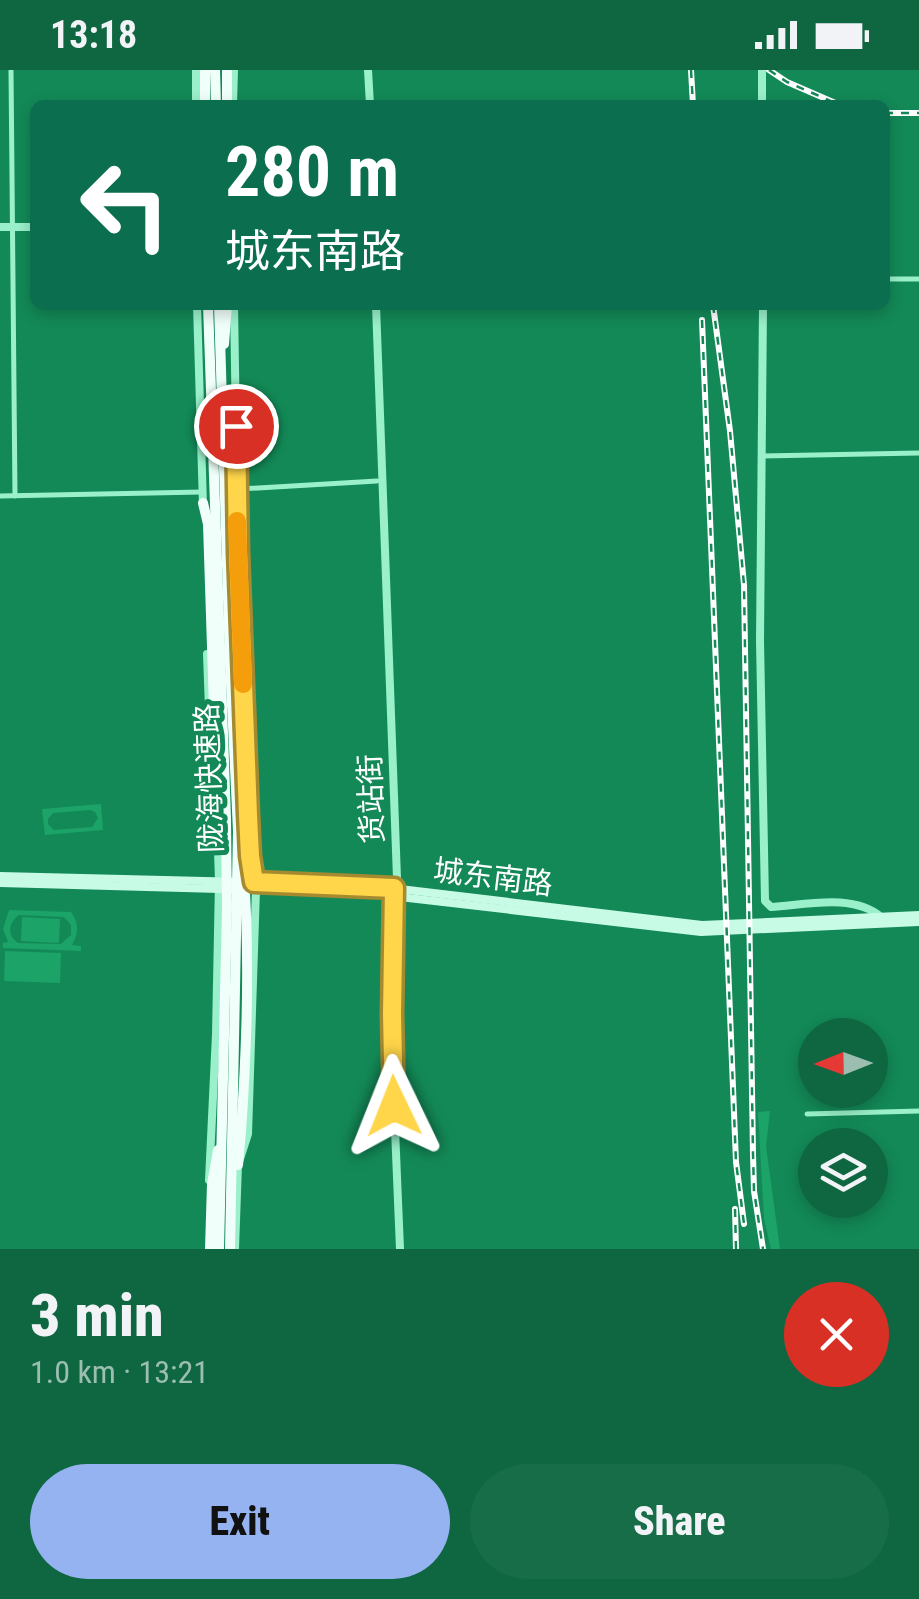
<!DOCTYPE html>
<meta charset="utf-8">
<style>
body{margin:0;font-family:"Roboto Condensed","Noto Sans SC",sans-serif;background:#176d48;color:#f1f3f6;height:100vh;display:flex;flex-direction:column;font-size:38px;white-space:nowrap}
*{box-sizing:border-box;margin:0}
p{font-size:32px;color:#9bbeb1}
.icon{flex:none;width:55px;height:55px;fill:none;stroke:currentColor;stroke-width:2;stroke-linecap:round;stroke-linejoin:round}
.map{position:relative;height:1179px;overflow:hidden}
.panel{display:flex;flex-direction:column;background:#0e6741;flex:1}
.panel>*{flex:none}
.banner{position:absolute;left:30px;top:30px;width:860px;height:210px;border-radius:15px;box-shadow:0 5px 15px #0003;background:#0b6e4f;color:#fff;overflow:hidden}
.needle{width:65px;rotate:269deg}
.buttons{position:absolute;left:798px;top:948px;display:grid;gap:20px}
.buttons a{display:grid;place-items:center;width:90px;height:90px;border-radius:50%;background:#0e6741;box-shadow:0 5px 15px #0003;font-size:50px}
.pin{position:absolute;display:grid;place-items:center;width:85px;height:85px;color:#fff;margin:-42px;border:5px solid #fff;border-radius:50%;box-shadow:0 2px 10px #0007}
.me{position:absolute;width:110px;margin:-55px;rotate:358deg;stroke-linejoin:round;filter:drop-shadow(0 0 8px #0008)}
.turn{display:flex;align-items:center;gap:35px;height:210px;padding:0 30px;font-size:45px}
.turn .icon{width:130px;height:130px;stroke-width:2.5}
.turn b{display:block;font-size:70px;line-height:85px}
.round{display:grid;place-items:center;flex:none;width:105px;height:105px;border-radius:52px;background:#176d48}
.headline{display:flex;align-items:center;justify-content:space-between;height:170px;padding:0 30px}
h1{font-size:60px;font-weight:800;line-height:75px}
.primary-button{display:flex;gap:20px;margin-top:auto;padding:20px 30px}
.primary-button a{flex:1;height:115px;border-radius:60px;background:#95b2f1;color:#111;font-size:40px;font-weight:800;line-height:115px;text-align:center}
.primary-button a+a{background:#176d48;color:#f1f3f6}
.status{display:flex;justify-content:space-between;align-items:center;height:70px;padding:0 50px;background:#0e6741;direction:ltr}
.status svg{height:28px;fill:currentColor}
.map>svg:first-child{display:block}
.green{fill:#1ba368;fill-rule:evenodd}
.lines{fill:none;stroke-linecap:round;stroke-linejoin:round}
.minor{stroke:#99f0ca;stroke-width:5}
.tertiary{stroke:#99f0ca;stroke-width:8}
.secondary{stroke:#c7fbe5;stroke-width:8}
.trunk{stroke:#f0fffa;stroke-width:10}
.rail-casing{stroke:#fff;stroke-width:6}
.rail{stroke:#138957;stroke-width:2.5;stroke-dasharray:8;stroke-linecap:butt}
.trunk-bridge{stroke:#f0fffa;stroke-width:10}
.route-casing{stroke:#a68a30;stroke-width:25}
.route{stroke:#ffd54a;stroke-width:18}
.slow{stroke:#f59e0b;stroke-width:18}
.labels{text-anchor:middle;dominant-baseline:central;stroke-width:10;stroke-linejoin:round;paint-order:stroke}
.street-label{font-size:30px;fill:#fff;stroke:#138957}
</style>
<div class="status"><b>13:18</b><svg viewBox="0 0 49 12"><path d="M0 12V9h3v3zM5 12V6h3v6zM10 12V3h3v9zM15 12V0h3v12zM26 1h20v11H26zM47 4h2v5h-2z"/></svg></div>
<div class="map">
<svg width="919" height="1179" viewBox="0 0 919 1179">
<rect width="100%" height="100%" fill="#138957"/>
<g class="green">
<path d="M101,734L103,760L45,765L42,739ZM90,740L95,742L98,748L92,757L54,760L48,754V749L53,743Z"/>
<path d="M9,840L71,842C79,853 79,863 72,875L81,876V881L3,878V873L8,872L3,859ZM19,845L64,847L71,855V865L61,874L18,873C7,865 8,853 19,845Z"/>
<path d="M22,847L60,849L59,873L21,871Z"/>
<path d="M5,881L61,883L60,913L4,911Z"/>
<path d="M770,1041L766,1076L780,1179H771L764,1149L758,1042Z"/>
</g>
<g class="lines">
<g class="minor">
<path d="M11,0L15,426"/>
<path d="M885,209H919"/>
<path d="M762,386L919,383"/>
<path d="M223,420L377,411"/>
<path d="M0,426L202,422"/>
<path d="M807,1044L919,1041"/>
</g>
<g class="tertiary">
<path d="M368,0L370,35"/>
<path d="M762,0V35"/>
<path d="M196,35V0"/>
<path d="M233,35L234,0"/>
<path d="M0,157H35"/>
<path d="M197,235L203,435"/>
<path d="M234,235L238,482L248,745L250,786L256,819L248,1064L238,1095L235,1179"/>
<path d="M376,235L397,808L394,817L391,963L400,1179"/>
<path d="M763,235L760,571L765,831L771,837C805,835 853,823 881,847"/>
<path d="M207,584L210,666L216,719L219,811L216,964L209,1110"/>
</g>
<g class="secondary">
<path d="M0,806L366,815L702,855L919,845"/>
<path d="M0,813L365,823L701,862L919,852"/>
</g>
<g class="trunk">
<path d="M205,0V35"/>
<path d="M215,0L216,35"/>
<path d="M227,35V0"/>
<path d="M224,274L227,235"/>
<path d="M203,433L208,454L215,669L220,710L223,720"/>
<path d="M238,1095L241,1061"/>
<path d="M210,1179L212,1114L218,1080"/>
</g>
<defs>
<g id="rail">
<path d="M691,0L693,35"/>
<path d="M769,0L787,12L840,35"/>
<path d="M885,43H919"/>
<path d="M713,235L730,361L744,515L753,1084L754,1121L763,1179"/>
<path d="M702,250L736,1092L744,1154"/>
<path d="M735,1139L736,1179"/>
</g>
</defs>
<use href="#rail" class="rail-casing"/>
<use href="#rail" class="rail"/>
<g class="trunk-bridge">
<path d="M208,235L226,749L227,838L219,1179"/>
<path d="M219,235L230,592L238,761L230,1179"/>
<path d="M241,1061C247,977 250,891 244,807"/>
</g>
</g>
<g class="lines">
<defs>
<path id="route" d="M236,356L238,482L248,745L250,786L254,812L394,818L392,944L394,1036"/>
</defs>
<use href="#route" class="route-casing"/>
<use href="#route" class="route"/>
<path class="slow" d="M237,451L243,614"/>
</g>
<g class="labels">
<g class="street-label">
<text transform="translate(209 708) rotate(-92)">陇海快速路</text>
<text transform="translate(371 729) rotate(-92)">货站街</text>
<text transform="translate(493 807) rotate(7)">城东南路</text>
</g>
</g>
</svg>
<div class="buttons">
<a><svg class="needle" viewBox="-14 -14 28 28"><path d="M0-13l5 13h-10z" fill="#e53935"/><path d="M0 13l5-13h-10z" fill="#9bbeb1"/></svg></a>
<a><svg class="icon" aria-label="layers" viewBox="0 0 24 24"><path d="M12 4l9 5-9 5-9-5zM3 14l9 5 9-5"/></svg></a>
</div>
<div class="pin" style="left:236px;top:356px;background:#d93025"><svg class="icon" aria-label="arrive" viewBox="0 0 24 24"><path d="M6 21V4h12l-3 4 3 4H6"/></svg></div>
<svg class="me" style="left:394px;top:1036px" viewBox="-20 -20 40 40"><path d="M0-17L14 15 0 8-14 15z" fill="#ffd54a" stroke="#fff" stroke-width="4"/></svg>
<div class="banner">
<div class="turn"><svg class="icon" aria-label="left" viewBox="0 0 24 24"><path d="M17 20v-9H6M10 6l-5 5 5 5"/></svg><div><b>280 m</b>城东南路</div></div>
</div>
</div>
<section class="panel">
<div class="headline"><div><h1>3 min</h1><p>1.0 km · 13:21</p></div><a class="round" style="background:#d93025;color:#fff"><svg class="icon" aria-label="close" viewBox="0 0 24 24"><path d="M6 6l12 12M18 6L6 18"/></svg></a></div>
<div class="primary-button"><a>Exit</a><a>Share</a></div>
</section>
